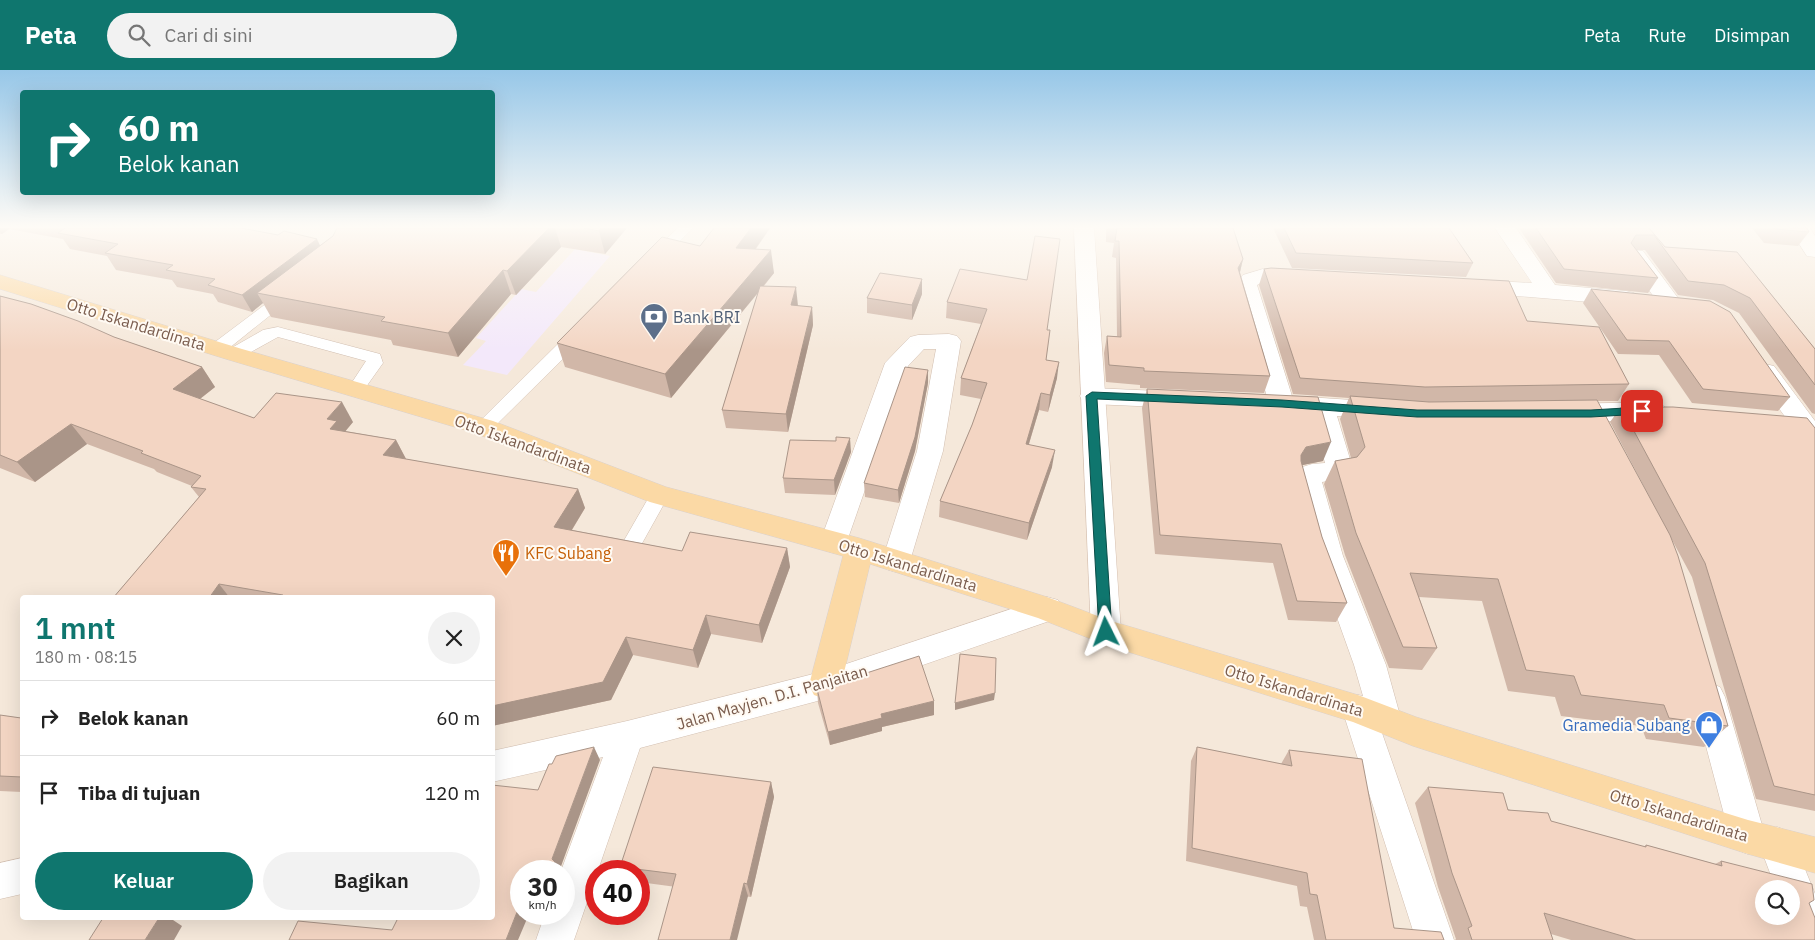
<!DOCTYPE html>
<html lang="id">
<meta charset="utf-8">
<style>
body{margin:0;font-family:"IBM Plex Sans",sans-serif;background:#f2f2f2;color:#222;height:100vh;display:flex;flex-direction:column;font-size:19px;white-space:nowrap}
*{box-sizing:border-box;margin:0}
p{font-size:16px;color:#767676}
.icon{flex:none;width:28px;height:28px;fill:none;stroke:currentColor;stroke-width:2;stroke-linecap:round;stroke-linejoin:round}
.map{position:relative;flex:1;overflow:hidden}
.panel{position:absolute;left:20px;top:525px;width:475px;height:325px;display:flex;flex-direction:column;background:#fff;border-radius:5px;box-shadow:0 5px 20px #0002}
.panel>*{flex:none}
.top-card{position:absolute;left:20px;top:20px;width:475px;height:105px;border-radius:5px;box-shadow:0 5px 20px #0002;background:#0f766e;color:#fff;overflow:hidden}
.buttons{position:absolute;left:1755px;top:810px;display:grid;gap:10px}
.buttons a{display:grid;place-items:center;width:45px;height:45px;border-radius:50%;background:#fff;box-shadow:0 5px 20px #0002;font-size:25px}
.speed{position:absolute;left:510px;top:790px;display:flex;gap:10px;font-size:25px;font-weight:700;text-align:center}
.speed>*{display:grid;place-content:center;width:65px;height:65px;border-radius:50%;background:#fff;box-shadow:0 5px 20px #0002;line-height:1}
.speed small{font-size:12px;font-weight:400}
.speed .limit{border:8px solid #d22;background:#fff;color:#111}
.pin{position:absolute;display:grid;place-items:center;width:42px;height:42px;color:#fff;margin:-21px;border-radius:10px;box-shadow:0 2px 8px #0006}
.me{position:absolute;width:55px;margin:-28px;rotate:357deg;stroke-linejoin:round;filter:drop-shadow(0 0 4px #0008)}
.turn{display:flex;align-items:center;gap:18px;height:105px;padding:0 15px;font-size:22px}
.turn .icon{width:65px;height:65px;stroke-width:2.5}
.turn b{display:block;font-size:35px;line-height:42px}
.round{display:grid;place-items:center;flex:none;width:52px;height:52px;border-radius:26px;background:#f2f2f2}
.overview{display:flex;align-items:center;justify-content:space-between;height:85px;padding:0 15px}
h1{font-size:30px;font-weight:600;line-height:38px;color:#0f766e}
.button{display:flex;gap:10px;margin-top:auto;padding:10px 15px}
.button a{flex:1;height:58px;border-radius:30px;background:#0f766e;color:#fff;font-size:20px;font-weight:600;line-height:58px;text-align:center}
.button a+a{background:#f2f2f2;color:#222}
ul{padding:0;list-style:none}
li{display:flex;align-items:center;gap:15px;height:75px;padding:0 15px;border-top:1px solid #e0e0e0}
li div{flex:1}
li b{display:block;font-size:19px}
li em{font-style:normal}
header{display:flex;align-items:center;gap:30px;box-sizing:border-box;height:70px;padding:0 25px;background:#0f766e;color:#fff}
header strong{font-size:24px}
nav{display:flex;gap:28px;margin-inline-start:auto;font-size:18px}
.search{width:350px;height:45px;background:#f2f2f2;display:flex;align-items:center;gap:12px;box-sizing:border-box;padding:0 18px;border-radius:28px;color:#767676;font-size:19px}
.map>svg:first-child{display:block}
.residential{fill:#f5e8da;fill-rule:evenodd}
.education{fill:#f3e8fa}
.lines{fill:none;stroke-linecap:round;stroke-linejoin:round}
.lane-casing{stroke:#d1beb0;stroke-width:1}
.street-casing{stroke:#d1beb0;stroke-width:1}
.secondary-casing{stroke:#d6c0b0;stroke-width:1}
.primary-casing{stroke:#dad1cd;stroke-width:1}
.lane{fill:#fff;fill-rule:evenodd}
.street{fill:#fff;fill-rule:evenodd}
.secondary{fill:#fff;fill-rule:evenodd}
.primary{fill:#fbd9a5;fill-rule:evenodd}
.wall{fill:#d1b7a8}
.shaded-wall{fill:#aa9588}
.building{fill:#f3d5c3;stroke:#aa9588;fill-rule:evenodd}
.route{fill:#0f766e;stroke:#0a4d48}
.labels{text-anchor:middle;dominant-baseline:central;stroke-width:4;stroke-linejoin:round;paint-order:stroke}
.service-label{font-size:16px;fill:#4e5e75;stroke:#fffaf3;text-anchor:start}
.street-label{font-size:16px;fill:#7a5c4d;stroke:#fffaf3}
.food-label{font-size:16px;fill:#c56008;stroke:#fffaf3;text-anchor:start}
.shop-label{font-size:16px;fill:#366cbe;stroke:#fffaf3;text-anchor:end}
</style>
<header>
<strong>Peta</strong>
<div class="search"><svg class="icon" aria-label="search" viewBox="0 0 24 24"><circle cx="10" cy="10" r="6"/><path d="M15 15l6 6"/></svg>Cari di sini</div>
<nav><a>Peta</a><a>Rute</a><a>Disimpan</a></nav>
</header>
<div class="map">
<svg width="1815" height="870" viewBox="0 0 1815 870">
<rect width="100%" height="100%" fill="#fdf6ec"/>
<path class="residential" d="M0,158H1815V870H0ZM22,528H492V848H22ZM521,801H564V844H521ZM596,801H639V844H596ZM1764,819H1791V846H1764Z"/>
<path class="education" d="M575,179L610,186L507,305L463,295L486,271L476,268L521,219L536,222Z"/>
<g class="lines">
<defs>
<g id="lane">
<path d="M678,158H693L660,191H650L648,188L650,185Z"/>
<path d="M288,219L293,221L296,224L293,227L223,283L217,284L211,283L209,279L211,275L283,221Z"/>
<path d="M278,257L380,284L383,293L361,324L355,326L349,324L347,320L366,291L278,267L240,288L234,289L228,288L226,284L228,280L263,260Z"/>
<path d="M577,260L583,261L585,265L583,269L490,361L484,363L478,361L475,357L478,353L571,261Z"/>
<path d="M660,418L667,420L669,425L640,477L633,479L626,477L623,472L626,467L653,420Z"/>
</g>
<g id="street">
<path d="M1495,158H1516L1555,215L1626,221L1634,223L1637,228L1634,233L1626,235L1469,222L1466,217L1469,212L1477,210L1532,213Z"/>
<path d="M1789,158H1810L1815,166V187L1807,186Z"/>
<path d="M1635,180L1643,181L1678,228L1681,233L1678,238L1670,240L1662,238L1624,186L1627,181Z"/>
<path d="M1263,199L1307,202L1310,207L1307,212C1291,216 1272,206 1257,215L1292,326L1382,332L1391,335L1395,341L1391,347L1382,350L1337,346L1353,399L1346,408L1322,412L1343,486L1386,595L1401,649L1397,659L1385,664L1382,663L1454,870H1416L1342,639L1347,629L1358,625L1363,626L1354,595L1315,486L1295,410V405L1299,398L1312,394L1325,393L1312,344L1273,340L1269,334L1235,214L1243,205Z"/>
<path d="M949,264L957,266L961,271L943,381L910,491L906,499L896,502L886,499L882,491L917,381L936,279H924L908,296L844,480L834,483L824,480L820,472L885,293L910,267L918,265Z"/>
<path d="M1765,294L1774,296L1815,351V379L1806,376L1753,302L1756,296Z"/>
<path d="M1092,318L1182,322L1191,324L1194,330L1191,336L1182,338L1092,334L1083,332L1080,326L1083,320Z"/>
<path d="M1654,332L1663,335L1667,341L1663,347L1654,350L1567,352L1558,349L1554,343L1558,337L1567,334Z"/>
<path d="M1047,527L1058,530L1062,539L1058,548L825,629L640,678L574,870H536L545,844H564V801H561L603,687L492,712V681L627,651L825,601Z"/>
<path d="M1709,613L1720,617L1725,627L1764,762L1777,757L1790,762L1815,824V870H1795L1786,846H1791V819H1776L1761,779L1748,784L1735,779L1730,767L1693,627L1698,617Z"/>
<path d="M22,788V824L0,829V793Z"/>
</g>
<path id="secondary" d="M1074,158H1094L1121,562L1117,571L1106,575L1095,571L1091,562Z"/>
<path id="primary" d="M0,205L242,279L493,351L666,417L859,468L1047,527L1111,551L1358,625L1416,647L1748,750L1815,767V803L1748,784L1413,676L1353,652L1106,575L1038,548L870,494L841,615L836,625L825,629L814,625L809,615L843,486L650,432L475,363L226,289L0,219Z"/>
</defs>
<use href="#lane" class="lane-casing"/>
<use href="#street" class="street-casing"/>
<use href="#secondary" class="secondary-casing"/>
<use href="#primary" class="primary-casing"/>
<use href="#lane" class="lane"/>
<use href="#street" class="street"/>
<use href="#secondary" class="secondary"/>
<use href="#primary" class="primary"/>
</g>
<g class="wall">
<path d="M0,158H241L320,176L333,166L337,158H627L605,184L561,177L516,225L511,224L458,287L393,275L391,270L271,247L263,233L252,242L218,232L213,224L177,217L172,210L116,200L107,186L70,179L63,169L9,159L2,164H0Z"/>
<path d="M714,158H770L756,179L774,203L764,216L798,236L812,237L813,255L788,362L726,358L722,340L758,223L671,328L565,297L557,273L700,176Z"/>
<path d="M1106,158H1233L1243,189L1240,202L1270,306L1264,323L1140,318V315L1106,312L1104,283L1107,266H1117L1116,188L1112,187L1114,173L1106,172Z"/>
<path d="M1273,158H1449L1473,193L1466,207L1292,198Z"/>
<path d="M1519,158H1649L1665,177L1737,182L1815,279V344L1812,343L1739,243L1713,230L1678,225L1645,180H1637L1658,208L1648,223L1556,213Z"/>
<path d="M1752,158H1807L1809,162L1798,176L1764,173Z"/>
<path d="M960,199L1047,260L1046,290L1057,308L1048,342L1039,340L1029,374L1052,397L1027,470L939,447L940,431L972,355L981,329L960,325L961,308L981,254L946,248L947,232Z"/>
<path d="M1264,199L1527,251L1629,314L1618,331H1597L1658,443L1610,352L1621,337L1815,358V741L1756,729L1692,507L1671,468L1728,656L1704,677L1646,669L1641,656L1561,646L1555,627L1508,621L1482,531L1419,527L1437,578L1422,600L1389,598L1345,485L1324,414L1335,391L1351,388L1340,349L1349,328L1293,324L1259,215Z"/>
<path d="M922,209V224L912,250L867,243V228Z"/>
<path d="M1591,219L1790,327L1778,341L1692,333L1659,285L1618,284L1583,233Z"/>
<path d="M0,226L114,267L202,297L215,317L200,329L254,348L353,352L345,361L396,370L406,389L578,419L585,438L572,460L682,481L787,478L790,497L762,573L711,564L698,598L633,585L611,630L492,656V528H113L199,427L191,417L192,416L157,402L154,399L87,374L35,412L0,398Z"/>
<path d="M928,313L915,381L899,433L865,427L864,413Z"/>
<path d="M1147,319L1323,391L1302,395L1322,467L1347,533L1336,552L1288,550L1273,493L1155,484L1142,338Z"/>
<path d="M836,371L851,382L835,425L785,423L783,408Z"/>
<path d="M817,619L934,645L882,657V661L830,675L818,633Z"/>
<path d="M0,645L21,648L22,646V722L0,721Z"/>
<path d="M1197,677L1281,694L1289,680L1394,858L1444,870H1314L1307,837L1300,836L1297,816L1186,791L1191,691Z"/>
<path d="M771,712L774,727L751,827L639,812V801H622L620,797Z"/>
<path d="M1428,717L1644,777L1646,775L1715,794L1721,791L1809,833L1815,870H1571L1551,864L1553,870H1455L1456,869L1438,817L1415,733Z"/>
</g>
<g class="shaded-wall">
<path d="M0,158H8L9,159L2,164L0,162Z"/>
<path d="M549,158H555L561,177L516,225L507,201Z"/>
<path d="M601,158H627L605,184L599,161Z"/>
<path d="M751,158H770L740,201L736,178Z"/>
<path d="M317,169L325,186L257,223L263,233L252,242L242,225Z"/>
<path d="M771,180L774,203L671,328L665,304Z"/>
<path d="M1243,189L1239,206L1238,198Z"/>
<path d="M503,200L511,224L458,287L448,263Z"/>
<path d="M922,209V224L912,250V235Z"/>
<path d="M796,217L798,236L791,235Z"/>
<path d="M812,237L813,255L788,362L786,344Z"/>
<path d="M1059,292L1057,308L1048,342L1050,325Z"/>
<path d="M202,297L215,317L187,339L173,319Z"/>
<path d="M928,300V313L915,381L899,433L898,420Z"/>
<path d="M1041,323L1039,340L1024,390L1026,374Z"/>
<path d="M342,332L353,352L344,363L330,359L327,349Z"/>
<path d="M71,354L87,374L35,412L17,392Z"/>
<path d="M850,368L851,382L835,425L834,410Z"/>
<path d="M396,370L406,389L383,385Z"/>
<path d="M1331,372L1323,391L1298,396L1301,385L1306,377Z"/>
<path d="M1055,380L1052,397L1027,470L1029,453Z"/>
<path d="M578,419L585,438L562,476L554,457Z"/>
<path d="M787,478L790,497L762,573L759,555Z"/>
<path d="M219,514L230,528H209Z"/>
<path d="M706,545L711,564L698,598L693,580Z"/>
<path d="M626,567L633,585L611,630L492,656V636Z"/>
<path d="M995,623L994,630L955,640V633Z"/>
<path d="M934,631V645L882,657V661L830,675L828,662L881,644Z"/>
<path d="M594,677L600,690L560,799L561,801H551L552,789Z"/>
<path d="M771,712L774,727L751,827L747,814Z"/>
<path d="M744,813L748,826L737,870H730Z"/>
<path d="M521,832V844H529L518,870H506Z"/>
<path d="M159,848H170L182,856L174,870H145Z"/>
</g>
<g class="building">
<path d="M65,158H241L278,165L284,161L317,169L242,225L208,215L215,209L166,200L173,195L105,183L118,174L58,163Z"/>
<path d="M337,158H549L507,201L503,200L448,263L381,251L385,247L257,223L333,166Z"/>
<path d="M584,158H601L599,161Z"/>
<path d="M714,158H751L736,178L771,180L665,304L557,273L662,167L700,176Z"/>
<path d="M1117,158H1233L1243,189L1238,198L1270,306L1144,301V298L1109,295L1107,266L1121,267L1119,171H1115Z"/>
<path d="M1284,158H1449L1473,193L1296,183Z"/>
<path d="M1536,158H1649L1665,177L1737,182L1815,279V315L1750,228L1724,215L1688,211L1654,165H1636L1631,173L1658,208L1564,199Z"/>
<path d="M1774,158H1807L1809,162L1775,159Z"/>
<path d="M1035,166L1060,169L1047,260H1050L1046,290L1059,292L1050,325L1041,323L1026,374L1055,380L1029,453L940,431L972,355L987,313L961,308L987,239L947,232L960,199L1027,210Z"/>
<path d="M1271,198L1509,211L1527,251L1599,257L1629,314L1425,317L1300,308L1264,199Z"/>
<path d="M880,203L922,209L912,235L867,228Z"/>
<path d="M760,216L796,217L791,235L812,237L786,344L722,340Z"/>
<path d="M1591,219L1710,231L1730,242L1790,327L1703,319L1669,271L1627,270Z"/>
<path d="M0,226L31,234L78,251L114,267L202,297L173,319L254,348L276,323L342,332L327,349L337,351L330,359L396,370L383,385L578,419L554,457L682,481L690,462L787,478L759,555L706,545L693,580L626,567L603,612L492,636V528H280L283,525L219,514L209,528H113L206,419L191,417L201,406L141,383L143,381L71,354L17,392L0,385Z"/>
<path d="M905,297L928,300L915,367L898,420L864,413Z"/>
<path d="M1147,319L1318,327L1331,372L1306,377L1301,385V391L1322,467L1347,533L1297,531L1281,474L1160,465Z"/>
<path d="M1350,326L1429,332L1597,330L1670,465L1678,486L1728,656L1669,648L1664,635L1581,625L1574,606L1526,600L1498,509L1410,503L1437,578L1403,577L1356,463L1335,391L1357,387L1365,377Z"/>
<path d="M1621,337H1673L1807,348L1815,358V725L1774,716L1705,493Z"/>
<path d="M836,367L850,368L834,410L783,408L790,370L836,371Z"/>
<path d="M960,584L996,588L995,623L955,633Z"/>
<path d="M919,586L934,631L881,644L882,648L828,662L817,619Z"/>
<path d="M0,645L21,648L22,646V707L0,706Z"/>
<path d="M594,677L552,789L555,792L551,801H521V832L506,870H289L298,851L392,860L398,848H492V715L538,720L549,694H552L556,686Z"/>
<path d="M1197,677L1292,696L1289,680L1362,689L1394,858L1441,862L1444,870H1326L1317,825L1310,824L1307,803L1192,778Z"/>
<path d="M653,697L771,712L747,814L744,813L730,870H658L676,804L620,797Z"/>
<path d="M1428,717L1503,723L1508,740L1548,743L1551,751L1646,777V775L1722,796L1721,791L1812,814L1814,830L1809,833L1815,848V870H1636L1544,843L1553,870H1472L1468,858L1472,856L1452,803ZM1764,819H1791V846H1764Z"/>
<path d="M103,848H159L145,870H89Z"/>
</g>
<linearGradient id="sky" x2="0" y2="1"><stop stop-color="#97c7e8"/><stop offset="0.56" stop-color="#fefbf6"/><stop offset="1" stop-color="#fefbf6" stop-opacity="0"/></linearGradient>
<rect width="1815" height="280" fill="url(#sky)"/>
<path class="route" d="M1092,322L1282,330L1417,340H1591L1642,337L1647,341L1642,344L1591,347H1417L1282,337L1097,329L1112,562L1110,566L1106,568L1101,566L1099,562L1086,326Z"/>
<defs>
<symbol id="bank-pin" viewBox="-11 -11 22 30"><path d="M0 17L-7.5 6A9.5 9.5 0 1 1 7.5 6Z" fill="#5c6f8a" stroke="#fffaf3"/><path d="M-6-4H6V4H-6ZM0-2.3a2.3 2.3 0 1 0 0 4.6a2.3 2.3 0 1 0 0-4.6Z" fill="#fff"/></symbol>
<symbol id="restaurant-pin" viewBox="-11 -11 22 30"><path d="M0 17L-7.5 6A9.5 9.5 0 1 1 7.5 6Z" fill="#e8710a" stroke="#fffaf3"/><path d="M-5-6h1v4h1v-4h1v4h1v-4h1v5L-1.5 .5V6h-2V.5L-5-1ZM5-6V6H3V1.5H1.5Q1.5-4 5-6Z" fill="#fff"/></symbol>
<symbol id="shop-pin" viewBox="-11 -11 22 30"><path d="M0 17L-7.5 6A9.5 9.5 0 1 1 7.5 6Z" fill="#3f7fe0" stroke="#fffaf3"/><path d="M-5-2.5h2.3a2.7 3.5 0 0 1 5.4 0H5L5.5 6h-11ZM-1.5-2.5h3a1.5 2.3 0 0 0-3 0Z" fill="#fff"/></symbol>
</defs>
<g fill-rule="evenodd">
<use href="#bank-pin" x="638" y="231" width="32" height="43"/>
<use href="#restaurant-pin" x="490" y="467" width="32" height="43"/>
<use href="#shop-pin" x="1693" y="639" width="32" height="43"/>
</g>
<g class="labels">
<g class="service-label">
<text x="673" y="247">Bank BRI</text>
</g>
<g class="street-label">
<text transform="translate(136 254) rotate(17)">Otto Iskandardinata</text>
<text transform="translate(523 374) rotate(20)">Otto Iskandardinata</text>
<text transform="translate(908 495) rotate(17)">Otto Iskandardinata</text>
<text transform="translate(1294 620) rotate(17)">Otto Iskandardinata</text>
<text transform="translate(772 627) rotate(-16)">Jalan Mayjen. D.I. Panjaitan</text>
<text transform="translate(1679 745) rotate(17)">Otto Iskandardinata</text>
</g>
<g class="food-label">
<text x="525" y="483">KFC Subang</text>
</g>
<g class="shop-label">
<text x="1690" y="655">Gramedia Subang</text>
</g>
</g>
</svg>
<div class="buttons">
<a><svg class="icon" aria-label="search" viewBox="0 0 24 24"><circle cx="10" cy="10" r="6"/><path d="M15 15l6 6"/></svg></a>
</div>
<div class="speed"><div>30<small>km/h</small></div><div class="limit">40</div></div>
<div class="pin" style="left:1642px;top:341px;background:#d93025"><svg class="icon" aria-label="arrive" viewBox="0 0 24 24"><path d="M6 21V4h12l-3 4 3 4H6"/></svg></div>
<svg class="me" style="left:1106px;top:562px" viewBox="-20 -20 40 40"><path d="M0-17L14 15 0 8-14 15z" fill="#0f766e" stroke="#fff" stroke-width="4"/></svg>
<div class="top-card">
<div class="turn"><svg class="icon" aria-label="right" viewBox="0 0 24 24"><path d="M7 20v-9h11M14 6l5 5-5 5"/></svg><div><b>60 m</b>Belok kanan</div></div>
</div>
<section class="panel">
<div class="overview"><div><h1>1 mnt</h1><p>180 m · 08:15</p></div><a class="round"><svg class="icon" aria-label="close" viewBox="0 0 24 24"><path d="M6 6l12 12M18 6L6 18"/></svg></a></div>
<ul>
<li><svg class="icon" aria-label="right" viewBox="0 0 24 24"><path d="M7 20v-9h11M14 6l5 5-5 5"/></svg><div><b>Belok kanan</b></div><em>60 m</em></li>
<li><svg class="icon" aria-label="arrive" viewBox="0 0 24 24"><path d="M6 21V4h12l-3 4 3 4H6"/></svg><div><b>Tiba di tujuan</b></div><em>120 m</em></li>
</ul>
<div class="button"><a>Keluar</a><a>Bagikan</a></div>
</section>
</div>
